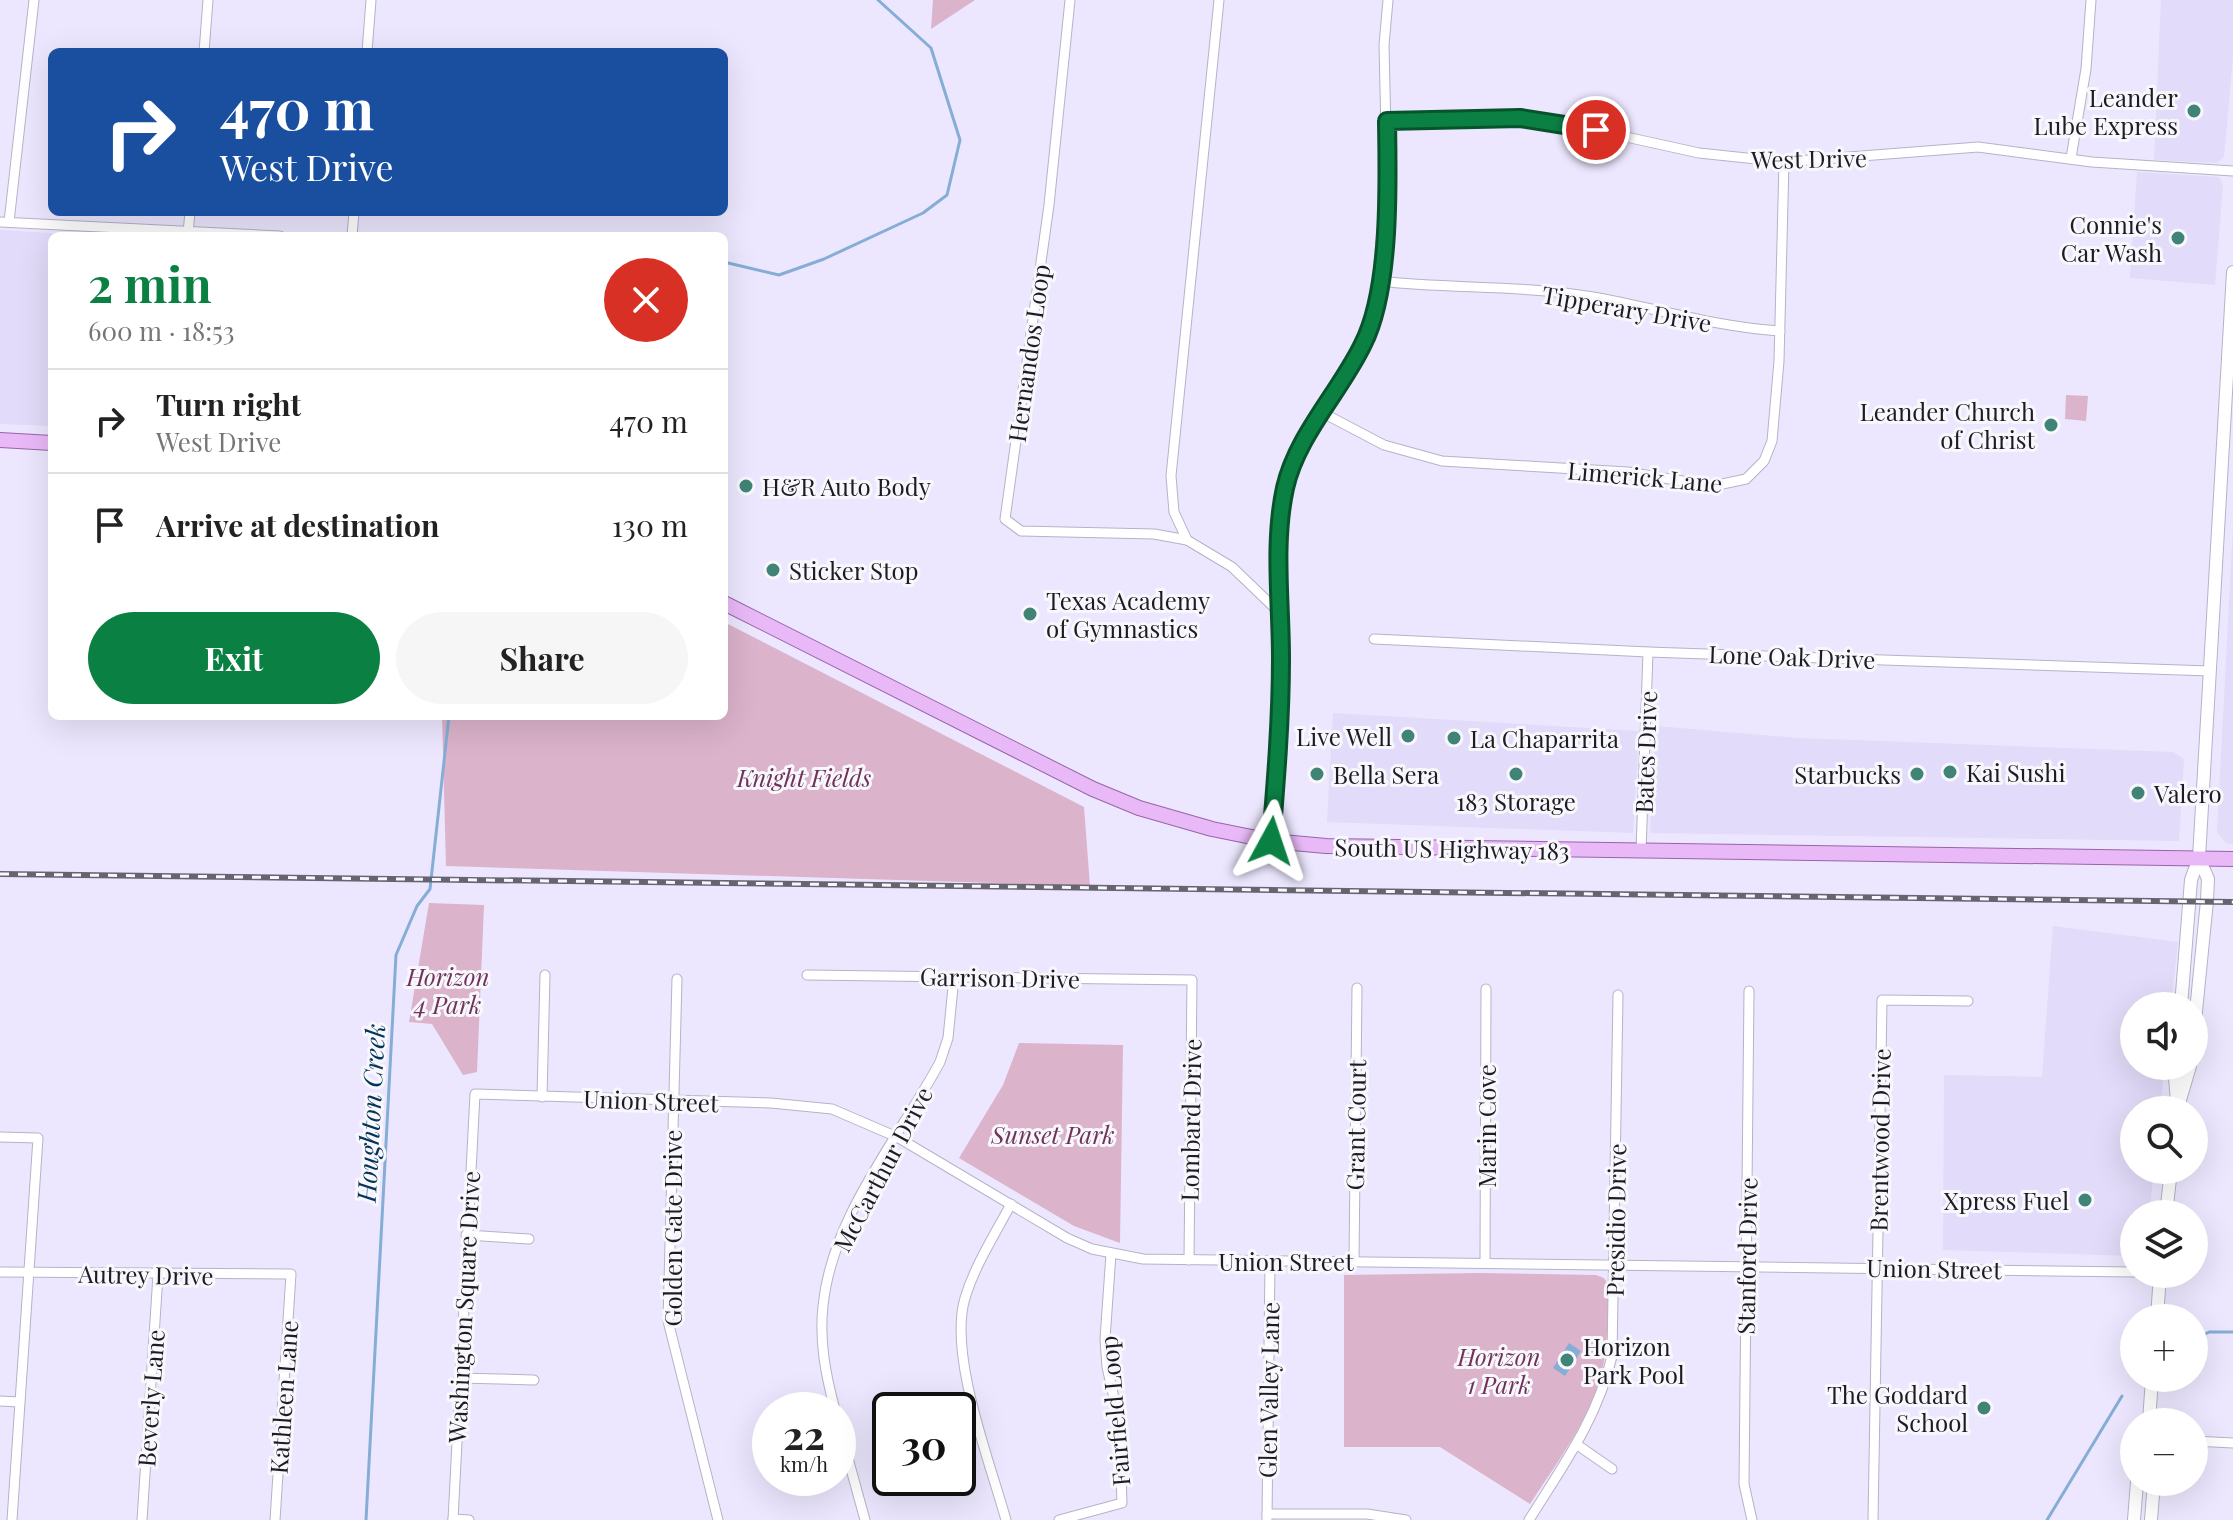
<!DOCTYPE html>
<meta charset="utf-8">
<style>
body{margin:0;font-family:"Playfair Display",serif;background:#f6f6f6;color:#222;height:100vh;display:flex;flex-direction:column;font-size:30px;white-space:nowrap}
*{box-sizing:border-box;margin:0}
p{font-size:26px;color:#767676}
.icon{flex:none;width:44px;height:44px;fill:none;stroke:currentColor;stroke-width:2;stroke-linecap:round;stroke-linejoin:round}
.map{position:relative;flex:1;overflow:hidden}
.sheet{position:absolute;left:48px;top:232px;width:680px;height:488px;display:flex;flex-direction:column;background:#fff;border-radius:12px;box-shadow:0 8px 32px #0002}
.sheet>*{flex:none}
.top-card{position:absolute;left:48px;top:48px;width:680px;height:168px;border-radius:12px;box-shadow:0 8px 32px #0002;background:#1a4fa0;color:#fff;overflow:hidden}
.tools{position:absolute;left:2120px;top:992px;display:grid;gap:16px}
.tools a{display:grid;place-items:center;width:88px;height:88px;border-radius:50%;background:#fff;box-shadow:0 8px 32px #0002;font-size:40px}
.speed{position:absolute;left:752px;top:1392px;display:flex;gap:16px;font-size:40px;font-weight:700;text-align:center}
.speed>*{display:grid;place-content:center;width:104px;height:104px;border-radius:50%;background:#fff;box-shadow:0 8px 32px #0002;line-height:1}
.speed small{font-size:20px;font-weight:400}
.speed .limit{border:4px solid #111;border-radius:12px;background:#fff;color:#111}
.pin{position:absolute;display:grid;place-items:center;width:68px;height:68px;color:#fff;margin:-34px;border:4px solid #fff;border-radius:50%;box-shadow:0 2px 8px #0007}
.me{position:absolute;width:88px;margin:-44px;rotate:5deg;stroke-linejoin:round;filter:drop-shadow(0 0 6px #0008)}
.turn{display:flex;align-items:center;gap:28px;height:168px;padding:0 40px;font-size:36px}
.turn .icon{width:104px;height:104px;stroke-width:2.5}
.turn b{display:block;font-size:56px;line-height:68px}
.round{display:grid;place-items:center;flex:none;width:84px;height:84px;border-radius:42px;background:#f6f6f6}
.overview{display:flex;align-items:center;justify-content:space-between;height:136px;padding:0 40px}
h1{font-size:48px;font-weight:700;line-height:60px;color:#0b8043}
.primary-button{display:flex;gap:16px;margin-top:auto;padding:16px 40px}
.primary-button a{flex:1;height:92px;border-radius:48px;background:#0b8043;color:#fff;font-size:32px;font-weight:700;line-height:92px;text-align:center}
.primary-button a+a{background:#f6f6f6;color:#222}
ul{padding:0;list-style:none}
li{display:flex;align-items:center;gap:24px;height:104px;padding:0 40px;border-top:2px solid #e0e0e0}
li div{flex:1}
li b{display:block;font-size:30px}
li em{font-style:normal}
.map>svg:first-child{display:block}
.built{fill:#e2dbf9}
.green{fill:#dbb3cb}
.water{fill:#85add6}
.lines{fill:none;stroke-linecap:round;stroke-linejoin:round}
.stream{stroke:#85add6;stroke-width:3}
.minor-casing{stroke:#b6b2c7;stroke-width:11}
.secondary-casing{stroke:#b6b2c7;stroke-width:14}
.primary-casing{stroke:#9864a9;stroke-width:16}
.minor{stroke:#fff;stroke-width:9}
.secondary{stroke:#fff;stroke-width:12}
.primary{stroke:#e9b9f7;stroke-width:14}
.rail-casing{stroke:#676471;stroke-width:6}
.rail{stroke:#f8f8fc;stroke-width:3;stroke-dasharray:9;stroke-linecap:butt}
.route-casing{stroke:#07532c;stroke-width:20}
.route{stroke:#0b8043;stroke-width:14}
.poi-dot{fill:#408477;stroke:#f8f8fc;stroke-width:3}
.labels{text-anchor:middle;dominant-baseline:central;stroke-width:6;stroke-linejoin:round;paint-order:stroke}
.poi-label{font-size:24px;fill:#1d1b23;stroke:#f8f8fc;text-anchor:start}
.street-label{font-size:24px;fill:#1d1b23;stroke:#f8f8fc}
.park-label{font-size:24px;font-style:italic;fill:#70325c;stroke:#f8f8fc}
.water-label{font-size:26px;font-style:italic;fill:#05345a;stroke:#f8f8fc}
</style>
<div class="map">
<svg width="2233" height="1520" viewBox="0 0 2233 1520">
<rect width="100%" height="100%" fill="#ece7fe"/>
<g class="built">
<path d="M2161,0H2233V57L2224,157L2217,163L2154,160Z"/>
<path d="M2137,172L2219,177L2223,185L2215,285L2130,278Z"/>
<path d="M0,230L100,236H52V426L0,424Z"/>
<path d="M2233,527V844L2226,843L2217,832Z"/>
<path d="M1333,713L1639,731L1633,833L1327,822Z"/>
<path d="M1656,726L1798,738L2173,752L2184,759L2179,841L1650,833Z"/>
<path d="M2053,926L2178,942L2171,1006H2134V1066H2165L2160,1110H2134V1170H2154L2149,1214H2134V1256L1943,1250L1944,1075L2042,1077Z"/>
</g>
<g class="green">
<path d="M933,0H975L931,29Z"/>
<path d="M2066,395L2088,396L2086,421L2065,419Z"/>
<path d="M724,622L1084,807L1090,886L446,866L442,716H724Z"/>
<path d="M429,903L484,905L477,1072L463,1075L432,1024L409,1022Z"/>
<path d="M1019,1043L1123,1045L1120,1243L1074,1226L959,1158L1003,1085Z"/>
<path d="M1479,1273L1596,1275L1604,1278L1609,1286C1608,1307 1608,1328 1606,1348C1600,1407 1561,1456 1530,1504L1440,1447H1344V1275Z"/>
</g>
<path class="water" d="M1569,1343L1581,1351L1565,1376L1553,1368Z"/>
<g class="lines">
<g class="stream">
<path d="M724,262L779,275L824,259L923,213L947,195L960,140L931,48L878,0"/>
<path d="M2194,1340L2209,1332H2233"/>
<path d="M366,1520L396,955L417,906L430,889L449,716"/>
<path d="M2047,1520L2122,1396"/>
</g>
<defs>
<g id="minor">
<path d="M1070,0L1049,205L1005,519L1021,531L1154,534L1187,540"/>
<path d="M1219,0L1171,476L1174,512L1187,540L1232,567L1281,614"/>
<path d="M204,52L208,0"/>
<path d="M367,52L371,0"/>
<path d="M1387,121L1520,118L1558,122L1699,153L1784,162L1978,147L2092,162L2233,171"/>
<path d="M2071,158L2086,69L2091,0"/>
<path d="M0,222L280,236"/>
<path d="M9,222L34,0"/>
<path d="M188,233L190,212"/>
<path d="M352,236L354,212"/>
<path d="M1379,281C1450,289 1523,285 1593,297C1656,308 1715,327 1780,331"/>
<path d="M1323,413L1384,445L1442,461L1627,472L1713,486L1746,479L1764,461L1772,441L1779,361L1784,162"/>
<path d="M1374,639L1648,652L2210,671"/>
<path d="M1271,841L1281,679V517L1294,460L1348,374L1365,341L1375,309L1387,176L1384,45L1388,0"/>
<path d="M1641,851L1648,652"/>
<path d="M807,975L1192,980L1189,1260"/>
<path d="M677,979L668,1321L718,1520"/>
<path d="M1749,991L1744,1484L1752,1520"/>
<path d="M542,1097L545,975"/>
<path d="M0,1137L38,1138L12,1520"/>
<path d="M466,1235L529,1239"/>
<path d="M1354,1261L1357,988"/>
<path d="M1485,1263L1486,989"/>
<path d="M0,1272L291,1274L275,1520"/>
<path d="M459,1378L534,1380"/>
<path d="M0,1401L19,1402"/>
<path d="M835,1410C826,1376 819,1342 823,1306C832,1216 898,1140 940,1062L948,1038L954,977"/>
<path d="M838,1422L865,1520"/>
<path d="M2194,1441L2233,1443"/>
<path d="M1576,1444L1612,1469"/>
<path d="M1267,1514H1367L1406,1520"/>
<path d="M453,1519L469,1520"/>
<path d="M142,1520L158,1275"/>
<path d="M453,1520L475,1094L771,1103L832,1109L897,1137L1067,1238L1092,1249L1143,1259L2134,1272"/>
<path d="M1006,1520C990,1462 948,1355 965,1298C975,1265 995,1234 1011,1204"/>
<path d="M1059,1520L1122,1503L1119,1420L1107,1367L1105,1339L1111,1254"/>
<path d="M1267,1520L1270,1261"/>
<path d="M1529,1520C1562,1467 1598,1418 1612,1356L1618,995"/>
<path d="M1873,1520L1882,1000L1968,1001"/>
</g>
<g id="secondary">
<path d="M2181,1006L2191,880L2199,858L2233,272"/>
<path d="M2194,1031L2207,901L2208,879L2199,858"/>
<path d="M2174,1066L2177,1102"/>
<path d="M2177,1110L2190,1066"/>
<path d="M2166,1214L2171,1170"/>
<path d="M2157,1318L2160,1274"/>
<path d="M2149,1422L2152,1378"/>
<path d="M2134,1520L2137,1482"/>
<path d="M2151,1520L2154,1482"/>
</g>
<g id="primary">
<path d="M0,440L52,443"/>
<path d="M724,603L1093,789L1139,808L1212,829L1271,841L1326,846L2233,859"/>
</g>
</defs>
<use href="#minor" class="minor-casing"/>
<use href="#secondary" class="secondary-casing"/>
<use href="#primary" class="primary-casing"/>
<use href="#minor" class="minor"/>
<use href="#secondary" class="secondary"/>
<use href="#primary" class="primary"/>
<defs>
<path id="rail" d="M0,874L2233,902"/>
</defs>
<use href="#rail" class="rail-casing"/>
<use href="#rail" class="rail"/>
</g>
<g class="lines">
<defs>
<path id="route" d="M1271,841C1276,780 1281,719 1281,658C1281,602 1273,543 1285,488C1297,435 1340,392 1363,344C1391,289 1388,183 1387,121L1520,118L1596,130"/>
</defs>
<use href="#route" class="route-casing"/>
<use href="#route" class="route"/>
</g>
<g class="poi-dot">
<circle cx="2194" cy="111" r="8"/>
<circle cx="2178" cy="238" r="8"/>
<circle cx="2051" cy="425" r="8"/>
<circle cx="746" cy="486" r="8"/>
<circle cx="773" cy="570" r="8"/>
<circle cx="1030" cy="614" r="8"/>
<circle cx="1408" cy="736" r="8"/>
<circle cx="1454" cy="738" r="8"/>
<circle cx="1950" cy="772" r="8"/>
<circle cx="1317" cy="774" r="8"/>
<circle cx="1516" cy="774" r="8"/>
<circle cx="1917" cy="774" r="8"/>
<circle cx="2138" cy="793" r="8"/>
<circle cx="2085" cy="1200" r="8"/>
<circle cx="1567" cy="1360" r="8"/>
<circle cx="1984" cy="1408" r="8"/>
</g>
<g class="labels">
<g class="poi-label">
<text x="2178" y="97" text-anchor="end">Leander<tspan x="2178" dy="28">Lube Express</tspan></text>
<text x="2162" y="224" text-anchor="end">Connie's<tspan x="2162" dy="28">Car Wash</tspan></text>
<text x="2035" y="411" text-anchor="end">Leander Church<tspan x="2035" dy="28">of Christ</tspan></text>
<text x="762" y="486">H&amp;R Auto Body</text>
<text x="789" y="570">Sticker Stop</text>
<text x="1046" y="600">Texas Academy<tspan x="1046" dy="28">of Gymnastics</tspan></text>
<text x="1392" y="736" text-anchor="end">Live Well</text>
<text x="1470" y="738">La Chaparrita</text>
<text x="1966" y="772">Kai Sushi</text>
<text x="1333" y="774">Bella Sera</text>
<text x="1901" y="774" text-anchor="end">Starbucks</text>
<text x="2154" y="793">Valero</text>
<text x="1516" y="801" text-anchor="middle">183 Storage</text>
<text x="2069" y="1200" text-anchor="end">Xpress Fuel</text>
<text x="1583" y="1346">Horizon<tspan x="1583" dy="28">Park Pool</tspan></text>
<text x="1968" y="1394" text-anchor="end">The Goddard<tspan x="1968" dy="28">School</tspan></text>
</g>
<g class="street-label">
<text transform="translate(1809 158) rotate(-1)">West Drive</text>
<text transform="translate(1627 308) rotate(10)">Tipperary Drive</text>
<text transform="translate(1028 353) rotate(-82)">Hernandos Loop</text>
<text transform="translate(1645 476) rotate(5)">Limerick Lane</text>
<text transform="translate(1792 656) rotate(2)">Lone Oak Drive</text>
<text transform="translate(1645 752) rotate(-88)">Bates Drive</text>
<text transform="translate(1452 848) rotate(1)">South US Highway 183</text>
<text transform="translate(1000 977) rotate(1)">Garrison Drive</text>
<text transform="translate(651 1100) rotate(2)">Union Street</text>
<text transform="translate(1190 1120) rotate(-89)">Lombard Drive</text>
<text transform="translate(1355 1125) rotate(-89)">Grant Court</text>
<text transform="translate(1486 1126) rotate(-90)">Marin Cove</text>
<text transform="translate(1879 1140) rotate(-89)">Brentwood Drive</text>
<text transform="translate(882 1169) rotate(-62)">McCarthur Drive</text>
<text transform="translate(1615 1220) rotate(-89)">Presidio Drive</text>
<text transform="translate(672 1228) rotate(-90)">Golden Gate Drive</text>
<text transform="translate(1746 1256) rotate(-89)">Stanford Drive</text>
<text x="1286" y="1261">Union Street</text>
<text transform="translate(1934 1268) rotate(1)">Union Street</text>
<text transform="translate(146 1274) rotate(1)">Autrey Drive</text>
<text transform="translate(463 1307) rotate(-87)">Washington Square Drive</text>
<text transform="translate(1268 1390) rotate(-89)">Glen Valley Lane</text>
<text transform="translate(283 1397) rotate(-86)">Kathleen Lane</text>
<text transform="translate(150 1398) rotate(-86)">Beverly Lane</text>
<text transform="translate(1114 1411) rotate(-95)">Fairfield Loop</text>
</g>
<g class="park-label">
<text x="804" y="777">Knight Fields</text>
<text x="448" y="976">Horizon<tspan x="448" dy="28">4 Park</tspan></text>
<text x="1053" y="1134">Sunset Park</text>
<text x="1499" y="1356">Horizon<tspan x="1499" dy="28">1 Park</tspan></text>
</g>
<g class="water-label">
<text transform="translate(370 1113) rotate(-87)">Houghton Creek</text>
</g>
</g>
</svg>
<div class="tools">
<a><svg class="icon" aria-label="sound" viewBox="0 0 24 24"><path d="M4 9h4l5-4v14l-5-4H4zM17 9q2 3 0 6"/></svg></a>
<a><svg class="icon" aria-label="search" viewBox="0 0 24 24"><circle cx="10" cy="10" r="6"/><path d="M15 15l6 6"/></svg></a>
<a><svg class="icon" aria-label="layers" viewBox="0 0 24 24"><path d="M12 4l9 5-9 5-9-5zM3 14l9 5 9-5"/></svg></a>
<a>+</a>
<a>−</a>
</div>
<div class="speed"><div>22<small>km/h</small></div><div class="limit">30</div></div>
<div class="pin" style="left:1596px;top:130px;background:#d93025"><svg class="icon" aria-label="arrive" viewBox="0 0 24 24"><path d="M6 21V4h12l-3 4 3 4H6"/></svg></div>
<svg class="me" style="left:1271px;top:841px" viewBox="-20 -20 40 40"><path d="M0-17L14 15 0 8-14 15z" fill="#0b8043" stroke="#fff" stroke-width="4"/></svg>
<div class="top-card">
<div class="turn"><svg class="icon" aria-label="right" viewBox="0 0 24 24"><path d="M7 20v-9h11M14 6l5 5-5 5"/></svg><div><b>470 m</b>West Drive</div></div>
</div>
<section class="sheet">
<div class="overview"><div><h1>2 min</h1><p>600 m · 18:53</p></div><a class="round" style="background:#d93025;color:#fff"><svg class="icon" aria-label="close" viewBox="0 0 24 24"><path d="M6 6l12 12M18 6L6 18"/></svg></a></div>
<ul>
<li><svg class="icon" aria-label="right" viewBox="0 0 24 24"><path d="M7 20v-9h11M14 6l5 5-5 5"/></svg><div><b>Turn right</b><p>West Drive</p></div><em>470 m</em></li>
<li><svg class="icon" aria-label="arrive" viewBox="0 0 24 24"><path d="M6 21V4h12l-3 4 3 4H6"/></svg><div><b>Arrive at destination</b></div><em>130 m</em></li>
</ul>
<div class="primary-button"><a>Exit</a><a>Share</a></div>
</section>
</div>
